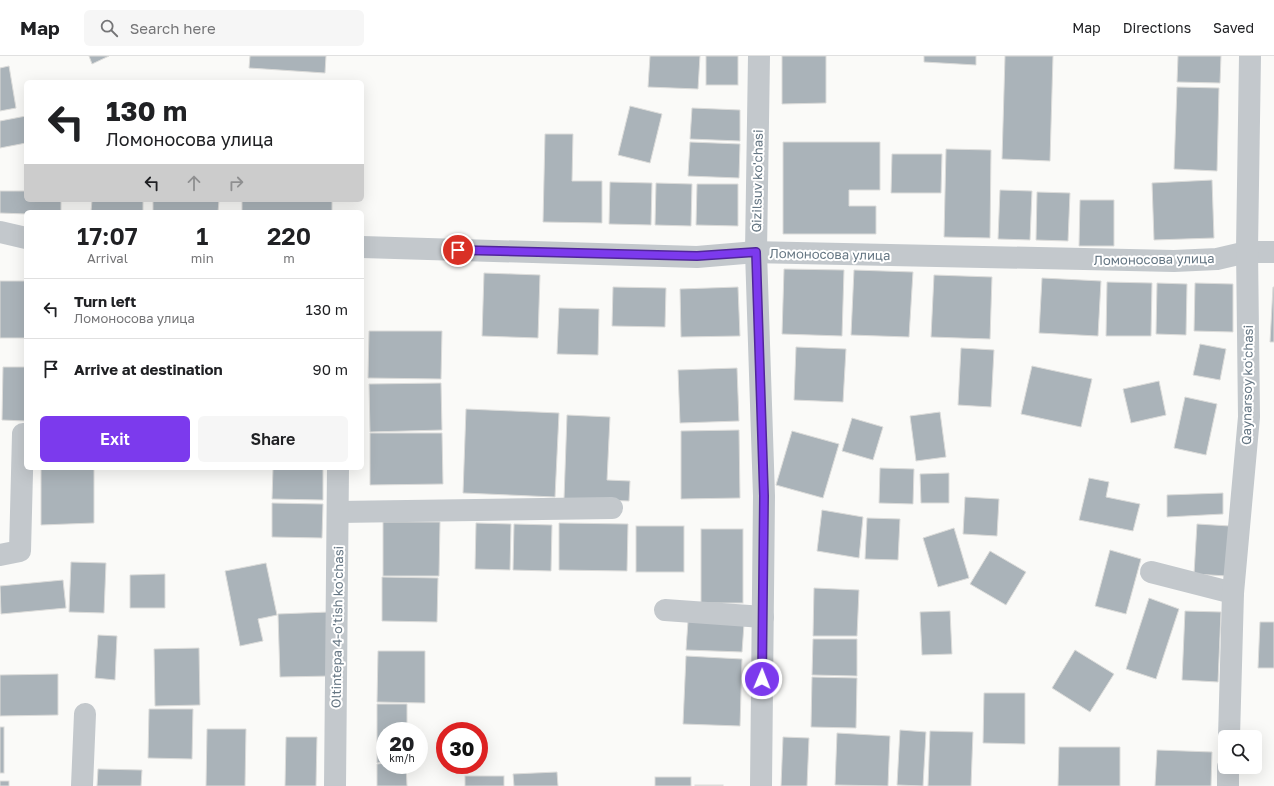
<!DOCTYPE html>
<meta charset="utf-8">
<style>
body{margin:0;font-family:"Golos Text",sans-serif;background:#f6f6f6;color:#202124;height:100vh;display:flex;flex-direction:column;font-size:15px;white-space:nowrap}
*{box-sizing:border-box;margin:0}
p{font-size:13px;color:#757577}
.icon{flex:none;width:22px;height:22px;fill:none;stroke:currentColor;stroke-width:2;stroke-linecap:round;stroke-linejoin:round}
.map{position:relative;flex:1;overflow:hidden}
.details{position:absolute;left:24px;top:154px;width:340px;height:260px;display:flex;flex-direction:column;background:#fff;border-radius:6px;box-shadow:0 4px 16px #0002}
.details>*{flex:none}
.top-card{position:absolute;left:24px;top:24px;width:340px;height:122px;border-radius:6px;box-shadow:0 4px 16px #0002;background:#fff;color:#202124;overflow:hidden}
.tools{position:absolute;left:1218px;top:674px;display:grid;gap:8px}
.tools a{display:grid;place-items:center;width:44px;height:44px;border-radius:6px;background:#fff;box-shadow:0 4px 16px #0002;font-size:20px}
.speed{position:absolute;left:376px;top:666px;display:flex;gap:8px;font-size:20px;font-weight:700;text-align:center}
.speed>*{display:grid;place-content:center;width:52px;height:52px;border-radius:50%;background:#fff;box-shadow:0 4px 16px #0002;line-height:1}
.speed small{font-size:10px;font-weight:400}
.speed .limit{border:6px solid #d22;background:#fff;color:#111}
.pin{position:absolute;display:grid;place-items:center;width:34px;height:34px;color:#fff;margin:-17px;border:2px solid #fff;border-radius:50%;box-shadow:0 1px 4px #0007}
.me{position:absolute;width:44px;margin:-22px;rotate:1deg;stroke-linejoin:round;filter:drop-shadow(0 0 3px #0008)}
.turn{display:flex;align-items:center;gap:14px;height:84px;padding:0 16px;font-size:18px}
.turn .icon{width:52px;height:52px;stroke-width:2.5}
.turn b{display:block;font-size:28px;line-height:34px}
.lanes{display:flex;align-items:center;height:38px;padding:0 16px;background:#0003;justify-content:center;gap:20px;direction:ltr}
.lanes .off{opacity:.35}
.eta{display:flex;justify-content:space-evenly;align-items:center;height:68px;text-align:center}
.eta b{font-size:24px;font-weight:600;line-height:28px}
.button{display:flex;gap:8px;margin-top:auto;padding:8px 16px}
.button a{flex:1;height:46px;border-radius:6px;background:#7c3aed;color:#fff;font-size:16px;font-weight:600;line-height:46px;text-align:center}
.button a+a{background:#f6f6f6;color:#202124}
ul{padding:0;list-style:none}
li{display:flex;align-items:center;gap:12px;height:60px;padding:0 16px;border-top:1px solid #e0e0e0}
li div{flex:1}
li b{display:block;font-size:15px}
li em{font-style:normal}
header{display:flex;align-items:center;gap:24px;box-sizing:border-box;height:56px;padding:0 20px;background:#fff;border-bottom:1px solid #e0e0e0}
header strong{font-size:19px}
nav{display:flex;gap:22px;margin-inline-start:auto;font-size:14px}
.search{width:280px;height:36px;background:#f6f6f6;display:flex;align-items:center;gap:10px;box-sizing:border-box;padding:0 14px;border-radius:6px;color:#757577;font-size:15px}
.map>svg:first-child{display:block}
.building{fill:#aab3b9;stroke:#dcdcda}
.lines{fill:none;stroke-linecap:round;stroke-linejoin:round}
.minor{stroke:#c3c8cc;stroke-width:22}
.route-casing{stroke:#51269a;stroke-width:10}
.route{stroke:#7c3aed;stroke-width:7}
.labels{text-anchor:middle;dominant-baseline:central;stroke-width:4;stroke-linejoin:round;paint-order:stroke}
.street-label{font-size:13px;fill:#657683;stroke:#fff}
</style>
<header>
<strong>Map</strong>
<div class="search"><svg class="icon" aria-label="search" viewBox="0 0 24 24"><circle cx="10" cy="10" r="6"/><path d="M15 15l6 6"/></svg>Search here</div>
<nav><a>Map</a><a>Directions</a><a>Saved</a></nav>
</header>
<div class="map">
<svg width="1274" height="730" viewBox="0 0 1274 730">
<rect width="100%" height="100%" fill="#fafaf8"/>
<g class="building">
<path d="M89,0H109L92,8Z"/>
<path d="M250,0H326L325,17L249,12Z"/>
<path d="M650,0H700L698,33L648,31Z"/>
<rect x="706" y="0" width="32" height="29"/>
<path d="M782,0H826V47L782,48Z"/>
<path d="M924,0H976V9L924,6Z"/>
<path d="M1005,0H1053L1050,105L1002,103Z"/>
<path d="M1178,0H1221L1220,27L1177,26Z"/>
<path d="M9,10L16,52L0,55V12Z"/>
<path d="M1177,31L1219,32L1217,115L1174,113Z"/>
<path d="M630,50L662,58L650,107L618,99Z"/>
<path d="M692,52L740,54V85L690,83Z"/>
<path d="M26,60V87L0,92V65Z"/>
<path d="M545,78H573L572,125H602V167L543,166Z"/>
<path d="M690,86L740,88L739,122L688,120Z"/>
<path d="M783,86H880V134H849V150H876V178H783Z"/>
<path d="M946,93L991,94L990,182L944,181Z"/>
<path d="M892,98H942L941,137H891Z"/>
<path d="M1212,124L1214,182L1154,184L1152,127Z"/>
<path d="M610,126L652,127L651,169L609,168Z"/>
<path d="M656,127L692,128L691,170L655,169Z"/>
<path d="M697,128H738V170L696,169Z"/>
<path d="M1000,134L1032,135L1030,184L998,183Z"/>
<path d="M0,135H26V144H61V156H26V158L0,157Z"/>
<path d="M1037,136L1070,137L1068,185L1036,184Z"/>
<path d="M92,144H143V156H91Z"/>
<path d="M153,144H219L218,156H153Z"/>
<rect x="242" y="144" width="90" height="12"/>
<path d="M1080,144H1114V190H1079Z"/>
<path d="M784,213L844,214L842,280L782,278Z"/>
<path d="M854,214L913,216L909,281L851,279Z"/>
<path d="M484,217L540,219L538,282L482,280Z"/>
<path d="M934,219L992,221L990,283L931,281Z"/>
<path d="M1042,222L1101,225L1098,280L1039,277Z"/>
<rect x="0" y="225" width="26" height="57"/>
<path d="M1107,226L1152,227L1151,280H1106Z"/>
<path d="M1157,227L1187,228L1186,279L1156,278Z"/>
<path d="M1195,227L1233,228V276L1194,275Z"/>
<path d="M613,231L666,232L665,271L612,270Z"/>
<path d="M738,231L740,280L681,281L680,233Z"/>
<path d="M1273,231H1274V286H1270Z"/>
<path d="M559,252L599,253L598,299L557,298Z"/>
<path d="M369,275H442L441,323L368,322Z"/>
<path d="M1200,288L1226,293L1220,324L1193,319Z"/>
<path d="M796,291L846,293L843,346L794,344Z"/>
<path d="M961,292L994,294L991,351L958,349Z"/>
<path d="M1032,310L1092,323L1081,371L1021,358Z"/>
<path d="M3,311H26V365L2,364Z"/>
<path d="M737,312L739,365L680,367L678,314Z"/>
<path d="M1159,325L1166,359L1131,367L1123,333Z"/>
<path d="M441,327L442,374L370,376L369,328Z"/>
<path d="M1185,341L1217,348L1206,399L1174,392Z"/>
<path d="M466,353L559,357L555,441L463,437Z"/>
<path d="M940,356L946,401L916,405L910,360Z"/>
<path d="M567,359L610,361L607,424L630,425L629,445L564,443Z"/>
<path d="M852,362L883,371L873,404L842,395Z"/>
<path d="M739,374L740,442L681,443V375Z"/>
<path d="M792,375L839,388L823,442L776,429Z"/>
<path d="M370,377H442L443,428L370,429Z"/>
<path d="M41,412H94V467L41,469Z"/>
<path d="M273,412H323V444L272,443Z"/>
<path d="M880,412L914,413L913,448L879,447Z"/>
<path d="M949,417V447H921L920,418Z"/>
<path d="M1089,422L1109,426L1106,441L1140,448L1133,475L1079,464Z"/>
<path d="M1223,437V458L1167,461V439Z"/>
<path d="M965,441L999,443L997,480L963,478Z"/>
<path d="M272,447L323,448L322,482L272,481Z"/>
<path d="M822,454L863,461L859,502L817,495Z"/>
<path d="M867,462L900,463L898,504L865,503Z"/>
<path d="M383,466H440L439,520H383Z"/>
<path d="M476,467L511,468L510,514L475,513Z"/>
<path d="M559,467L628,468L627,515L559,514Z"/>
<path d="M514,468L552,469L551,515L513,514Z"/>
<path d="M1197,468L1230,470L1227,520L1194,518Z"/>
<rect x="636" y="470" width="48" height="46"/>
<path d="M954,472L969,522L938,531L923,482Z"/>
<rect x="701" y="473" width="42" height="74"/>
<path d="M1110,494L1141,503L1126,558L1095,550Z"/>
<path d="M990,495L1026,516L1006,549L970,528Z"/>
<path d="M71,506L106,507L104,557L69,556Z"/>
<path d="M266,507L277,559L258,563L263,585L240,590L225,515Z"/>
<path d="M165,518V552H130V519Z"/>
<path d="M382,521L438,522L437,566L382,565Z"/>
<path d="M63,524L66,552L1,558L0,530Z"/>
<path d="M814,532L859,534L857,580H813Z"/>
<path d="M1149,542L1179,553L1156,623L1126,613Z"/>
<path d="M950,555L952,598L922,599L920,556Z"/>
<path d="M1185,555L1221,556L1218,626L1182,624Z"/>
<path d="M329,556L331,620L280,621L278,558Z"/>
<path d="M688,565L744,568L742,596L686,594Z"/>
<path d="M1260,566H1274V612H1258Z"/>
<path d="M98,579L117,580L115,624L95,622Z"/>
<path d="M813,583H857V620L812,619Z"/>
<path d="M199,592L200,649L155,650L154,593Z"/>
<path d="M1075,594L1114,618L1090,656L1052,632Z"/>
<path d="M378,595H425V647L377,646Z"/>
<path d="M686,600L742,603L740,670L683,668Z"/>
<path d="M58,618V659L0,660V619Z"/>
<path d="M812,621L857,622L856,672L811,671Z"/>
<path d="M984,637H1025V688L983,687Z"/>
<path d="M377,648H407V675H385V706L377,707Z"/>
<path d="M149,653H193L192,703L148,702Z"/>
<rect x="0" y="671" width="4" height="46"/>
<path d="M207,673H246L245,730H206Z"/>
<path d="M900,674L926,676L923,730L897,729Z"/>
<path d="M930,675L973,676L971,730H928Z"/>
<path d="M837,677L890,680L888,730L835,729Z"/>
<path d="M286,681H317L316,730H285Z"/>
<path d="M783,681L809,682L807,730H781Z"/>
<path d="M1059,691H1120V730H1058Z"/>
<path d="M1157,694L1212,696L1211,730H1155Z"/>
<path d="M385,707V709H406L407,730H377V708Z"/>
<path d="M98,713L142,714L141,730H97Z"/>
<path d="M557,716L558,730H514L513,718Z"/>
<rect x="465" y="720" width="39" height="10"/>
<rect x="655" y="721" width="36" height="9"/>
<rect x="0" y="725" width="9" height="5"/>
<rect x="695" y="729" width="28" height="1"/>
</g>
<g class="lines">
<g class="minor">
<path d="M759,0L756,196L764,440L761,730"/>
<path d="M0,176L26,182"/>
<path d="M362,191L697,201L756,196L1174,205L1217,203L1247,196H1274"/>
<path d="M338,456L612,452"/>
<path d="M0,499L20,495L23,378"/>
<path d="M1151,516L1233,537"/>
<path d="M665,554L763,561"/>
<path d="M1229,681L1233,537L1249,361L1247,193L1250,0"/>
<path d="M82,730L85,658"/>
<path d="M335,730L338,412"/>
<path d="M1228,730V711"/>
</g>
</g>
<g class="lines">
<defs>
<path id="route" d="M458,194L697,200L756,196L764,440L762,623"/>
</defs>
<use href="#route" class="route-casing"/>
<use href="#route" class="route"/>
</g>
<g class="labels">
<g class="street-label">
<text transform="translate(757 125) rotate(-89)">Qizilsuv ko'chasi</text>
<text transform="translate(830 198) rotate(1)">Ломоносова улица</text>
<text transform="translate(1154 203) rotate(-1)">Ломоносова улица</text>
<text transform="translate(1247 329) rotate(-89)">Qaynarsoy koʻchasi</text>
<text transform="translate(337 571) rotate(-89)">Oltintepa 4-o'tish ko'chasi</text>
</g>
</g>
</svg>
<div class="tools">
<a><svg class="icon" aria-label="search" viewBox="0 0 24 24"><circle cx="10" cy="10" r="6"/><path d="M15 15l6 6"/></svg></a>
</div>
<div class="speed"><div>20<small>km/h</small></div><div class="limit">30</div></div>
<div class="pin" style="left:458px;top:194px;background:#d93025"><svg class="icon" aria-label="arrive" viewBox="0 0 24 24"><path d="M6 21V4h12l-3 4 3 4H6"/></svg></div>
<svg class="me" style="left:762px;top:623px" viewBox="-20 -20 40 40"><circle r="17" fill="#7c3aed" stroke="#fff" stroke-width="3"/><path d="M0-11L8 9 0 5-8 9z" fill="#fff"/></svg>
<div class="top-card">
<div class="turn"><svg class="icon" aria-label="left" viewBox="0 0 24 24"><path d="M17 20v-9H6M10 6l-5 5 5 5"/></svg><div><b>130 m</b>Ломоносова улица</div></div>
<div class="lanes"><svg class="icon" aria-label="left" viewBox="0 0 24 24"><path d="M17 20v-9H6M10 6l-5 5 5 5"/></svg><svg class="icon off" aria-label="ahead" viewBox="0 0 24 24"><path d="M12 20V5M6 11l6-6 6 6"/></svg><svg class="icon off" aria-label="right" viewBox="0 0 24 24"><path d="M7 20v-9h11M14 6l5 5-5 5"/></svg></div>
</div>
<section class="details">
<div class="eta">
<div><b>17:07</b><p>Arrival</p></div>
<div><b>1</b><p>min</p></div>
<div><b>220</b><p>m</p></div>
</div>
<ul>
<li><svg class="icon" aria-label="left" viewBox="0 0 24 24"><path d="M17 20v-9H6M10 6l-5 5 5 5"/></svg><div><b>Turn left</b><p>Ломоносова улица</p></div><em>130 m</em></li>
<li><svg class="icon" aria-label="arrive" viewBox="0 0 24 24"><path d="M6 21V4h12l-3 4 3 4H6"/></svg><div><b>Arrive at destination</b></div><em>90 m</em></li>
</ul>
<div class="button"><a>Exit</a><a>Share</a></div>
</section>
</div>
